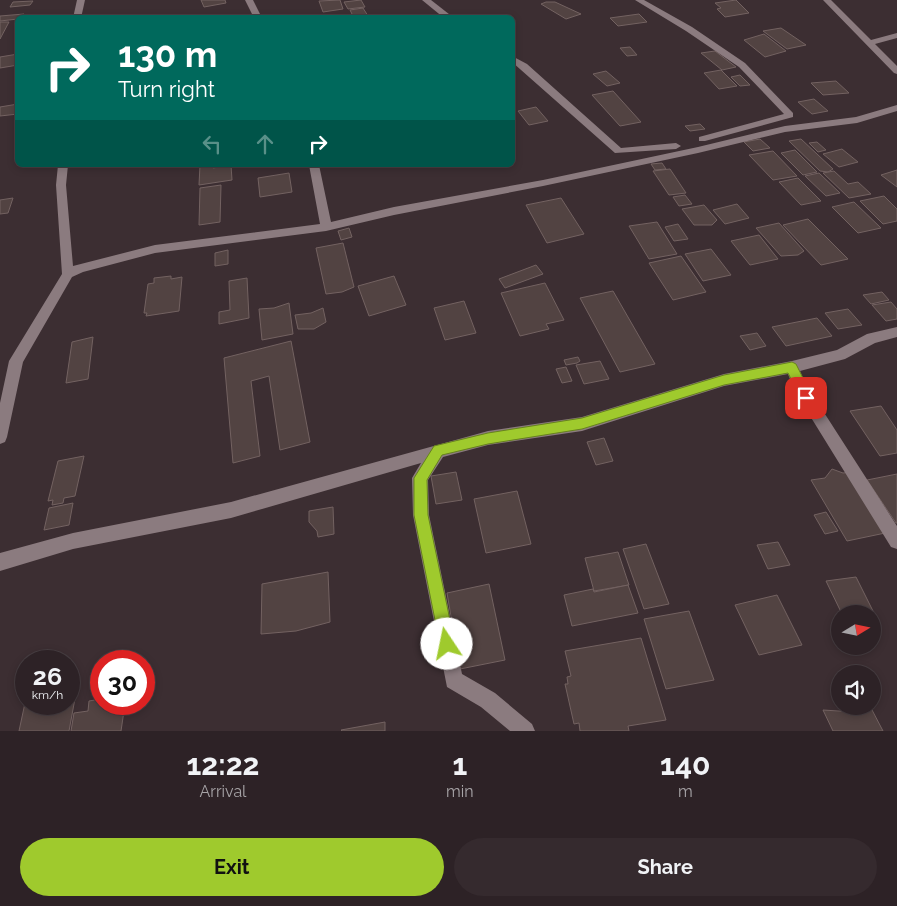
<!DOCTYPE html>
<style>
body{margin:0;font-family:Raleway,sans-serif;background:#352a2e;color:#f1f3f6;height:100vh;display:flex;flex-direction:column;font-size:19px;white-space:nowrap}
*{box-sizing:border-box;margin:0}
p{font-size:16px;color:#a7a4a7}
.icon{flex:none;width:28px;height:28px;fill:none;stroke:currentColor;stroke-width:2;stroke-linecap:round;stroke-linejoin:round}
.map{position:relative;height:731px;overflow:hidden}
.side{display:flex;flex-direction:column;background:#2d2226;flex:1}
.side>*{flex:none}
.hud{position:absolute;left:15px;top:15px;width:500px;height:152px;border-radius:8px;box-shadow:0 2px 8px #0003,0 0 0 1px #483f43;background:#00695c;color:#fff;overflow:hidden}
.needle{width:32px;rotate:80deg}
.fabs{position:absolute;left:831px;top:605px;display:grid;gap:10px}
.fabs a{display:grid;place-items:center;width:50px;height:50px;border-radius:50%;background:#2d2226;box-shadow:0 2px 8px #0003,0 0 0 1px #483f43;font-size:25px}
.speed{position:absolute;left:15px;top:650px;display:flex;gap:10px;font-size:25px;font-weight:700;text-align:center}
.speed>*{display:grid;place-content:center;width:65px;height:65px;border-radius:50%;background:#2d2226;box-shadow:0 2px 8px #0003,0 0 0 1px #483f43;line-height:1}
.speed small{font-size:12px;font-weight:400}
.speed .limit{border:8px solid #d22;background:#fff;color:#111}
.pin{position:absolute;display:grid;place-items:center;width:42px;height:42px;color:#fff;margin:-21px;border-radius:10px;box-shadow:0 2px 8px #0006}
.me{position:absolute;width:55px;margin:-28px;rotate:349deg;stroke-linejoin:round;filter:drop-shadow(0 0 4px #0008)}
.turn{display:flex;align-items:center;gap:18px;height:105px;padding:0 20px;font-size:22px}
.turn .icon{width:65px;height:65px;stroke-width:2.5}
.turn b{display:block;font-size:35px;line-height:42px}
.lanes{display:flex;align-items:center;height:48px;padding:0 20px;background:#0003;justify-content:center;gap:25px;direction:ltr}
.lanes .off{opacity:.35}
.eta{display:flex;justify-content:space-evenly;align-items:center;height:85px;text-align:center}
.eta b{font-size:30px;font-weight:700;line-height:35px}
.primary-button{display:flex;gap:10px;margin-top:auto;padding:10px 20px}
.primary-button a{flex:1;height:58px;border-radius:30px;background:#9fca2d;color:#111;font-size:20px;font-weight:700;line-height:58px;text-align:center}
.primary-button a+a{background:#352a2e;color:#f1f3f6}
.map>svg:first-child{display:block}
.building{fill:#524342;stroke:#736261}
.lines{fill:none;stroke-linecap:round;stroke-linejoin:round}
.minor{fill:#8b7b7f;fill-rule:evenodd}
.route{fill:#9fca2d;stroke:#67831d}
</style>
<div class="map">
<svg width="897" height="731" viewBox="0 0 897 731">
<rect width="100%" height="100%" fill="#3c2e32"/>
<g class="building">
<path d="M201,0H225L226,3L204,7Z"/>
<path d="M340,0L343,9L323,12L319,1Z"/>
<path d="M361,0L365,7L348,9L344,2Z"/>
<path d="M736,0L749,13L725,17L717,9L721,8L715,3Z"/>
<path d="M33,1L30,5L10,7L13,2Z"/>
<path d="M546,2H555L581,14L566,19L541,4Z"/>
<path d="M363,8L368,16L354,18L350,10Z"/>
<path d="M24,14L18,19L0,21V16Z"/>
<path d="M639,14L647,22L618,26L610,18Z"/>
<path d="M0,22H9L0,39Z"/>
<path d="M781,28L806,45L787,49L763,31Z"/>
<path d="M764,34L786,51L765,57L744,40Z"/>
<path d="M630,47L637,55L627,56L620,48Z"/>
<path d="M715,51L736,67L722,70L701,53Z"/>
<path d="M18,54V65L0,68V57Z"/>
<path d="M721,70L737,86L719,89L704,73Z"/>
<path d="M606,71L620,83L607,86L593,74Z"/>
<path d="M740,75L750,85L740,86L731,77Z"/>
<path d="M836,81L849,93L823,95L811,83Z"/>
<path d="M613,91L641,122L620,126L592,95Z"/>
<path d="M814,99L828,111L812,114L798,102Z"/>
<path d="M18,104V114L0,116V107Z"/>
<path d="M536,107L548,121L529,125L518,111Z"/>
<path d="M700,124L705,129L690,131L685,126Z"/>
<path d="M760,139L770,148L753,151L744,142Z"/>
<path d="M801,139L833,169L828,172L820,171L789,141Z"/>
<path d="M817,142L826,150L818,152L809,143Z"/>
<path d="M842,149L858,162L839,167L823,154Z"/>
<path d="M795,150L817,172L803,175L781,153Z"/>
<path d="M773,151L797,176L773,180L749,155Z"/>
<path d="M662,163L666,169L655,170L651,164Z"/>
<path d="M200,165H213V168L231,165L232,180L199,185Z"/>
<path d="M670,169L686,193L669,195L653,171Z"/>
<path d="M897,170V187L881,175Z"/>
<path d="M834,171L848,184L858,182L871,194L849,198L823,173Z"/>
<path d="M289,173L292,192L260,197L258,178Z"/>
<path d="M819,173L840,193L826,196L805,176Z"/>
<path d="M798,178L821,201L801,205L779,182Z"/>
<path d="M221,185L220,222L199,225L200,188Z"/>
<path d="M685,195L692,204L679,206L673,197Z"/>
<path d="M884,196L897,209V221L883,224L860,201Z"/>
<path d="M13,198L8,213L0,214V200Z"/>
<path d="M561,198L584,234L547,243L526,205Z"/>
<path d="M854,202L881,228L858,233L832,207Z"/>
<path d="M737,204L749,218L725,224L713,210Z"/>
<path d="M704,205L717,220L712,225H694L682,209Z"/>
<path d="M808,219L848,259L821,265L783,225Z"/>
<path d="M657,222L677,254L649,259L629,226Z"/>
<path d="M779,223L804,251L798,255L781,256L756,228Z"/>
<path d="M678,224L688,239L674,241L665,227Z"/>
<path d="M349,228L352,237L341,240L338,231Z"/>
<path d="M759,235L778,259L750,265L731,241Z"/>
<path d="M343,243L354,287L342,292L326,294L316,248Z"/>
<path d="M711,249L731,275L703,281L685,254Z"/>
<path d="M228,250V264L215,266V253Z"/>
<path d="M681,256L706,292L673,300L649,263Z"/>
<path d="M536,265L543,274L505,288L499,279Z"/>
<path d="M171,276V279L182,277L179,311L146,316L147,313H144L148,284L154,283V278Z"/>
<path d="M394,276L406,305L369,316L358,286Z"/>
<path d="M247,278L249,318L219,324V312L230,310L229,281Z"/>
<path d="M545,283L564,320L546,324L549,329L520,336L501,293Z"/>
<path d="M613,291L655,364L620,372L580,298Z"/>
<path d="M882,292L889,300L871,304L863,295Z"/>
<path d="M464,301L476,333L445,340L434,308Z"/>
<path d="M891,302L897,309V319L886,321L872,305Z"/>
<path d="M289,303L293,334L262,340L259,309L274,308Z"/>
<path d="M323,308L326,322L314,329H298L295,315L311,313Z"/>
<path d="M848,309L862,325L838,329L825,313Z"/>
<path d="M817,318L832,336L786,346L772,327Z"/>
<path d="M757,333L766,346L750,350L740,336Z"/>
<path d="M93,337L88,379L66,383L72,342Z"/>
<path d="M291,341L310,442L280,450L269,376L251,381L260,456L233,463L224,358Z"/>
<path d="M578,357L580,361L577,363L566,365L564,360Z"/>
<path d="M600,361L609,379L584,384L576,365Z"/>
<path d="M566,367L572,381L562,383L556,369Z"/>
<path d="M881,406L897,430V453L880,456L850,411Z"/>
<path d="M604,438L613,461L596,465L587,442Z"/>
<path d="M84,456L75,496L64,498L63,503L52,505L53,500L48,501L58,461Z"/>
<path d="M832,469L843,473L851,472L890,532L847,541L811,480L825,478Z"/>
<path d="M456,472L462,500L436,504L431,476Z"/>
<path d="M897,474V523H896L867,480Z"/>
<path d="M517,491L531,544L486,553L474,499Z"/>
<path d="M73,503L69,525L44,530L49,508Z"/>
<path d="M333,507L334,534L318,537L317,531L309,522V511Z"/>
<path d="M826,512L838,531L825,534L814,515Z"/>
<path d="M778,542L790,565L768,569L757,545Z"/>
<path d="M646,544L669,604L644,609L623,549Z"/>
<path d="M618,552L629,585L594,591L585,558Z"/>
<path d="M328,572L330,622L296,631L261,634L262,584Z"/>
<path d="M856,577L879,623L872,624V614H842L826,581Z"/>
<path d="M489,584L505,660L460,669L447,593Z"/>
<path d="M628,585L638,613L572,626L564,595L593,589L594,592Z"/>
<path d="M777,595L802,645L759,655L735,605Z"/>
<path d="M689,611L714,680L666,689L644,619Z"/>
<path d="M641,638L666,720L628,726L629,731H580L579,723L574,724L565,684H568L567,677L571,676L565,651Z"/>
<path d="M76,693L69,731H19L25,703L69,704V695Z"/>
<path d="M101,699V704H113V706L125,704L121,731H71L74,713L88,711L89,701Z"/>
<path d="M871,708L883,731H833L823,710L854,712Z"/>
<path d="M385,722V731H342L341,730Z"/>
</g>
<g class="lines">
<g class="minor">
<path d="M77,0H85L81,18H73Z"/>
<path d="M245,0H253L262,18H254Z"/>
<path d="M422,0H431L454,18H444Z"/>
<path d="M635,0H644L692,27L745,63L793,113V117L705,141H699V137L784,114L739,67L686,31Z"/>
<path d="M823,0H831L871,40L897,33V38L875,44L897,66V74L894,73Z"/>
<path d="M512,56L527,64L621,148L676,143L681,146L676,149L615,153L512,62Z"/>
<path d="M897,105V111L857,123L785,132L698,153L543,186L394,215L326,231L155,253L83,272L72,277L23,362L7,437L5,442L0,444V403L9,361L62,274L56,185L58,165H68L66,185L73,266L155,245L320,224L309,165H319L331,222L394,207L543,180L698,147L785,126L856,117Z"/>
<path d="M897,327V337L875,343L845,359L800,371L805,383L897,526V549L891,547L794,390L788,374L724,386L582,431L488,445L443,457L428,480L429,515L462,674L495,693L532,724L535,731H510L481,707L447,687L413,515L412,478L421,463L231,518L73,549L0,571V553L73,533L231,502L488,431L582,417L724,374L792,361L837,350L867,334Z"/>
</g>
</g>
<path class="route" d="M792,362L796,364L811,394L812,398L811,401L806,403L802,401L788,373L724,385L582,429L488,444L442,455L427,480L428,515L455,644L452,650L447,652L441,650L414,515V478L434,446L488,433L582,418L724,375Z"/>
</svg>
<div class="fabs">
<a><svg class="needle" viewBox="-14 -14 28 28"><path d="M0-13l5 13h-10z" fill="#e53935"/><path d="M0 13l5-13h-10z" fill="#a7a4a7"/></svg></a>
<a><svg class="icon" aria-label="sound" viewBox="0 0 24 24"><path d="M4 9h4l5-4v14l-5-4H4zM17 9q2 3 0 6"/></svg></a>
</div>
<div class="speed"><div>26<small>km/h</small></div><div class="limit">30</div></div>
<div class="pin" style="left:806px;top:398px;background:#d93025"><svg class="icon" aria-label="arrive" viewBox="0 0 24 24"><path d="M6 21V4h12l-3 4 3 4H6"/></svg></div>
<svg class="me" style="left:447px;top:644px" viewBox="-20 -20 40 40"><circle r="19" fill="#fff"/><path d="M0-13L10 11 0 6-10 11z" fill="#9fca2d"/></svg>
<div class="hud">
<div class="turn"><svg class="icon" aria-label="right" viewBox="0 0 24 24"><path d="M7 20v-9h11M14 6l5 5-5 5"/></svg><div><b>130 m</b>Turn right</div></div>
<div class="lanes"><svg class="icon off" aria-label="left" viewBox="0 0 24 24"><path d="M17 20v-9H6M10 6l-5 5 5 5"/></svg><svg class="icon off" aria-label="ahead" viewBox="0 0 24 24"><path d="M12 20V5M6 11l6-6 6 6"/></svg><svg class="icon" aria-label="right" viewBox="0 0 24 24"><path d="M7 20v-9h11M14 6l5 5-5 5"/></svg></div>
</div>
</div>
<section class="side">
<div class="eta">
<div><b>12:22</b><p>Arrival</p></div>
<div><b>1</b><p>min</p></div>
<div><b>140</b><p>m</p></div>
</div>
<div class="primary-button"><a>Exit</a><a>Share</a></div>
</section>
